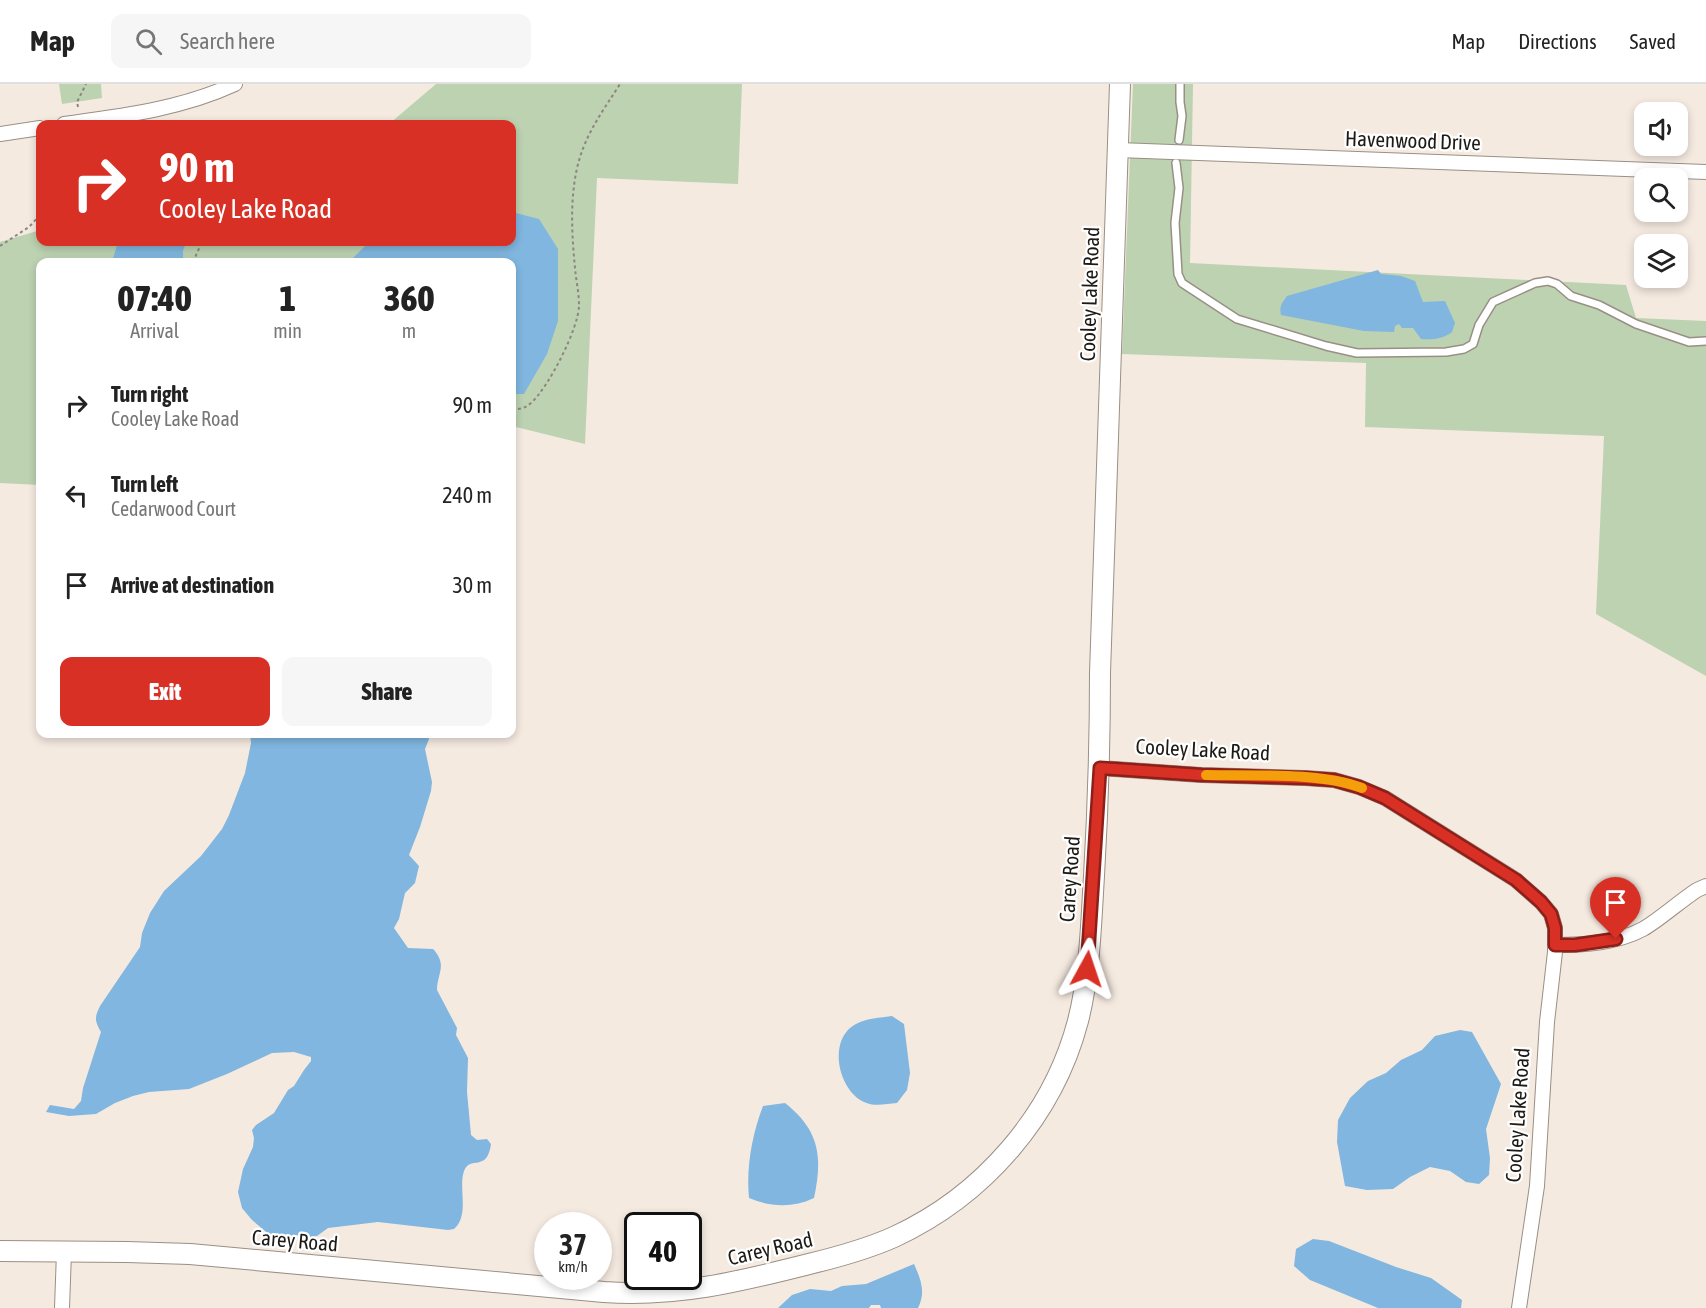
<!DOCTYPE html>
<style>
body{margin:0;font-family:"Asap Condensed",sans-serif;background:#f6f6f6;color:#222;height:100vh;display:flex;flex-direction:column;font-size:22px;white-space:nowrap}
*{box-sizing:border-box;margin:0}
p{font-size:20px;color:#767676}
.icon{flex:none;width:33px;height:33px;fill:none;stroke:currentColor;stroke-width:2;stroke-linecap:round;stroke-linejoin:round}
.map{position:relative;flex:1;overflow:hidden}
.side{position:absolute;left:36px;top:174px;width:480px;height:480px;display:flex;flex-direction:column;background:#fff;border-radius:12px;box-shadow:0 3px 9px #0003}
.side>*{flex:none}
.guide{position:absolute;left:36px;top:36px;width:480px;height:126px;border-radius:12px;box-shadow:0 3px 9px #0003;background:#d93025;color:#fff;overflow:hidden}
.buttons{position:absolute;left:1634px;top:18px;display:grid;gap:12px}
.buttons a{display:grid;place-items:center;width:54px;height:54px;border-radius:12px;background:#fff;box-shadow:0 3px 9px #0003;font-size:30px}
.speed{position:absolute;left:534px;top:1128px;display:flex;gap:12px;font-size:30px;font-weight:700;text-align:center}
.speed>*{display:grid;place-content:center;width:78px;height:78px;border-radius:50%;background:#fff;box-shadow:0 3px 9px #0003;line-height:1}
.speed small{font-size:15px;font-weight:400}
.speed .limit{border:3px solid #111;border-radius:9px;background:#fff;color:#111}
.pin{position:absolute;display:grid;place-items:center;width:51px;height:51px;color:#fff;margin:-62px -26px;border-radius:50% 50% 50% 0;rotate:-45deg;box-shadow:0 0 6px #0007}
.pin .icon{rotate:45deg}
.me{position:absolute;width:66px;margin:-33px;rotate:5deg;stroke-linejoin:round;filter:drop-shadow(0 0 4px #0008)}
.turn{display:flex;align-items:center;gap:21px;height:126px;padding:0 24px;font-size:27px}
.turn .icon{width:78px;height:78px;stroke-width:2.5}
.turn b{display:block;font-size:42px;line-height:51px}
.eta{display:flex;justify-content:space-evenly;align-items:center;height:102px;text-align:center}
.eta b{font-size:36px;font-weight:800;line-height:42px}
.button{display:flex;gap:12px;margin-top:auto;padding:12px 24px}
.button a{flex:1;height:69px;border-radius:12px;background:#d93025;color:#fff;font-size:24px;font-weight:800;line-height:69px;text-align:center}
.button a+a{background:#f6f6f6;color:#222}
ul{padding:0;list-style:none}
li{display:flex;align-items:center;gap:18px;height:90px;padding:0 24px}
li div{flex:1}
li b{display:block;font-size:22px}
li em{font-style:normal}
header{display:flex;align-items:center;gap:36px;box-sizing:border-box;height:84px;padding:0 30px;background:#fff;border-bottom:2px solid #e0e0e0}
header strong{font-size:28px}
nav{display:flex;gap:33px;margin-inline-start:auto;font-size:21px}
.search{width:420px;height:54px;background:#f6f6f6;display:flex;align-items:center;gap:15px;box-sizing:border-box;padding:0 21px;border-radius:12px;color:#767676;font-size:22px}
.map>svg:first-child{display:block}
.green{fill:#bcd2b1}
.water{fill:#80b6df}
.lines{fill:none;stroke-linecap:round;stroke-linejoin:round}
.lane-casing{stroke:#998f85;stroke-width:10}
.street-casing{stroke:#998f85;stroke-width:16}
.secondary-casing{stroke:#998f85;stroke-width:22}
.path{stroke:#8d867f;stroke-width:2;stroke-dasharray:3 3;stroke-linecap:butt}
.lane{stroke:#fff;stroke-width:7}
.street{stroke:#fff;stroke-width:14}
.secondary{stroke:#fff;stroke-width:20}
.route-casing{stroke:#8d1f18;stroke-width:15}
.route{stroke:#d93025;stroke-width:10}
.slow{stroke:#f59e0b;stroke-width:10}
.labels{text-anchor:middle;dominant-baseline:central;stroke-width:4.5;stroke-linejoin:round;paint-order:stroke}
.street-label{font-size:21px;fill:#1d1a16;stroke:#fff}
</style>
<header>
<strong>Map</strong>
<div class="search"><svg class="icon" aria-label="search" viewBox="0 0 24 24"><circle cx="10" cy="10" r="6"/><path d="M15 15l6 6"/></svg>Search here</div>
<nav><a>Map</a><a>Directions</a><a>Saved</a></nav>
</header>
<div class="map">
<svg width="1706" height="1224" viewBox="0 0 1706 1224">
<rect width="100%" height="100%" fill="#f5eae0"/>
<g class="green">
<path d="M59,0H101L102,14L62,20Z"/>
<path d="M436,0H742L738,100L597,94L585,360L512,342V178H40V401L0,399V158L37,147L40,130V158H512V40H389Z"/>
<path d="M1133,0H1193L1190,179L1626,201L1636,234L1706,237V592L1596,530L1604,352L1365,343L1366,279L1122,270Z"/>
</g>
<g class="water">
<path d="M512,128L539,135L558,165V237L547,270L524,310H512V178H349L365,162L383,158H512Z"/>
<path d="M118,158H186L183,167V178H112Z"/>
<path d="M1378,186L1381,190L1401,192L1415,197L1423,218L1445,217L1455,239L1452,248C1443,255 1432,256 1421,255L1413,244H1402L1399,240L1395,242L1394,248L1364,247L1281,231C1279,222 1282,219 1287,212Z"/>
<path d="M250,650H428L429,655L425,665L432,698L431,707L420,743L409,771L419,782L415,799L405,809L399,835L394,844L408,864L433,865C448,881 437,889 437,906L457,944L456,951L468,974L467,1008L471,1051L477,1056L487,1055L491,1060C487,1089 470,1071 464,1087C458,1104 470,1131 454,1145L448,1146L378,1138L328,1144L317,1152L309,1153L298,1151L288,1153L271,1152L252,1136L242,1124L238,1108L243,1085L253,1063L254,1054L252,1046L256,1041L274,1029L288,1006L294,1002L304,986L311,977V973L294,968L272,969L227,990L189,1005L149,1008L133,1012L115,1019L96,1030L69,1032L46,1028L50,1021L74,1025L81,1017L83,1004L101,948C95,937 94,934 100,922L140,863L142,849L150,829L164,807L201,772L222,745L229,731L245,689L251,659Z"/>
<path d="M892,932L904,940L910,989L907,1006L897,1019C886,1020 874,1023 864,1018C838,1006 827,955 856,940C867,934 880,934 892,932Z"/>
<path d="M1460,946L1472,948L1501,1000L1486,1045L1490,1074L1489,1091L1479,1100L1466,1098L1450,1087L1430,1083L1410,1093L1393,1105L1367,1106L1345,1102L1337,1058L1338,1036L1350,1014L1368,997L1386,989L1401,976L1422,966L1435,952Z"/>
<path d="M785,1019C819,1046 823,1072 814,1114C793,1124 770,1123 749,1114C746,1083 752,1051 763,1022Z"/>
<path d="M1313,1155L1329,1157L1396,1183L1431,1194L1462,1216L1461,1224H1378L1310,1196L1294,1182L1296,1165Z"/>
<path d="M914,1180C921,1196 926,1208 918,1224H881L880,1221H871L869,1224H778L792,1211L810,1205L831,1207L842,1202L866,1200Z"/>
</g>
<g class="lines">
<defs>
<g id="lane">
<path d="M1179,56L1182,32L1180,18V0"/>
<path d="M1176,79L1179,104L1175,139L1178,190L1182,199L1237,235L1326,262L1357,269L1446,268L1464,265L1473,260L1479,241L1493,218L1535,199L1548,197L1557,200L1571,212L1599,221L1636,240L1689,258L1706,257"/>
</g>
<g id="street">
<path d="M64,40C122,32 181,25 235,0"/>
<path d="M0,50L40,44"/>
<path d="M1118,66L1706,88"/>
<path d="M1100,684L1201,691L1305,694L1334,696L1359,703L1385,714L1516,796L1541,818L1551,830L1555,844V868L1547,938L1537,1102L1519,1224"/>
<path d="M1555,861C1584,861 1617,859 1643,845C1659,836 1680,817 1697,806L1706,802"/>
<path d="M62,1224L64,1168"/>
</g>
<path id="secondary" d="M0,1167L127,1168L190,1170L604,1208C677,1213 738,1198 809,1180C838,1173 867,1165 894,1153C983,1112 1053,1032 1078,937C1090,890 1091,840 1094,792C1098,724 1100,656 1100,589L1120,0"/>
</defs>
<use href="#lane" class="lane-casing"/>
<use href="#street" class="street-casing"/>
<use href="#secondary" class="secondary-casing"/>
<g class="path">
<path d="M78,23L77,18L86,0"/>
<path d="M0,162L29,143L40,131"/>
<path d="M193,178L201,160"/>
<path d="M512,325C519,326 526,324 532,318C549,302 579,244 579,221C579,209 576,196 575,184C572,153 570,120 576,89C583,53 601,30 620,0"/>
</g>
<use href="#lane" class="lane"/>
<use href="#street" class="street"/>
<use href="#secondary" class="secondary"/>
</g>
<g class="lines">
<defs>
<path id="route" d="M1087,885L1100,684L1202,691L1305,694L1334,696L1359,703L1385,714L1516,796L1541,818L1551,830L1555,844V861H1575L1616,855"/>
</defs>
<use href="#route" class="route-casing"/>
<use href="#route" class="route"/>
<path class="slow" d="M1206,691C1252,692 1320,688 1362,704"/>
</g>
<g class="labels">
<g class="street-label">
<text transform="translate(1413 56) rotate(2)">Havenwood Drive</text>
<text transform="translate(1089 210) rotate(-88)">Cooley Lake Road</text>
<text transform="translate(1203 665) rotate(3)">Cooley Lake Road</text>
<text transform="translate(1069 795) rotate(-86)">Carey Road</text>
<text transform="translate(1517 1031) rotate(-86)">Cooley Lake Road</text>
<text transform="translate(295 1156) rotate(5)">Carey Road</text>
<text transform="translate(770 1164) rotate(-13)">Carey Road</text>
</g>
</g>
</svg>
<div class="buttons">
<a><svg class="icon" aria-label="sound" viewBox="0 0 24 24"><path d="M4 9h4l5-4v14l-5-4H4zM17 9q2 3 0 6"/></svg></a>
<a><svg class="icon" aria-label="search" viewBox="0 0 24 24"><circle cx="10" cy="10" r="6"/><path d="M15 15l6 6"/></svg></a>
<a><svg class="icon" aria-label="layers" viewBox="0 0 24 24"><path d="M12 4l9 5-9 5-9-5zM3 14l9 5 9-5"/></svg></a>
</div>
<div class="speed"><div>37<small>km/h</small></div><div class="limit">40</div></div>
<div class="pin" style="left:1616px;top:855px;background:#d93025"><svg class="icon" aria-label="arrive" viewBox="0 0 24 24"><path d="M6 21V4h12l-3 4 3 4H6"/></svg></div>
<svg class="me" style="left:1087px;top:885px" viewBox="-20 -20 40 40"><path d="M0-17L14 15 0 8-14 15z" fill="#d93025" stroke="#fff" stroke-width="4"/></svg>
<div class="guide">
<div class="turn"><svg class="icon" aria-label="right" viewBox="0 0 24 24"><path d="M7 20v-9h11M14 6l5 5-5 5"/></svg><div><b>90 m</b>Cooley Lake Road</div></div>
</div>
<section class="side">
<div class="eta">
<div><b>07:40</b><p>Arrival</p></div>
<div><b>1</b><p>min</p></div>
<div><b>360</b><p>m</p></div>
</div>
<ul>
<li><svg class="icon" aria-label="right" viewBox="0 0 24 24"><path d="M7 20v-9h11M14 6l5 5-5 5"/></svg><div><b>Turn right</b><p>Cooley Lake Road</p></div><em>90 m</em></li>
<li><svg class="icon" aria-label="left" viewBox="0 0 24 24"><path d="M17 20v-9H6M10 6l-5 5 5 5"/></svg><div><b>Turn left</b><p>Cedarwood Court</p></div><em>240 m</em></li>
<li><svg class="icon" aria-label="arrive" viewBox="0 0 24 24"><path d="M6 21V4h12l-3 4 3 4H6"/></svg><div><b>Arrive at destination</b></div><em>30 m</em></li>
</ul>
<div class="button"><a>Exit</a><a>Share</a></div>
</section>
</div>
